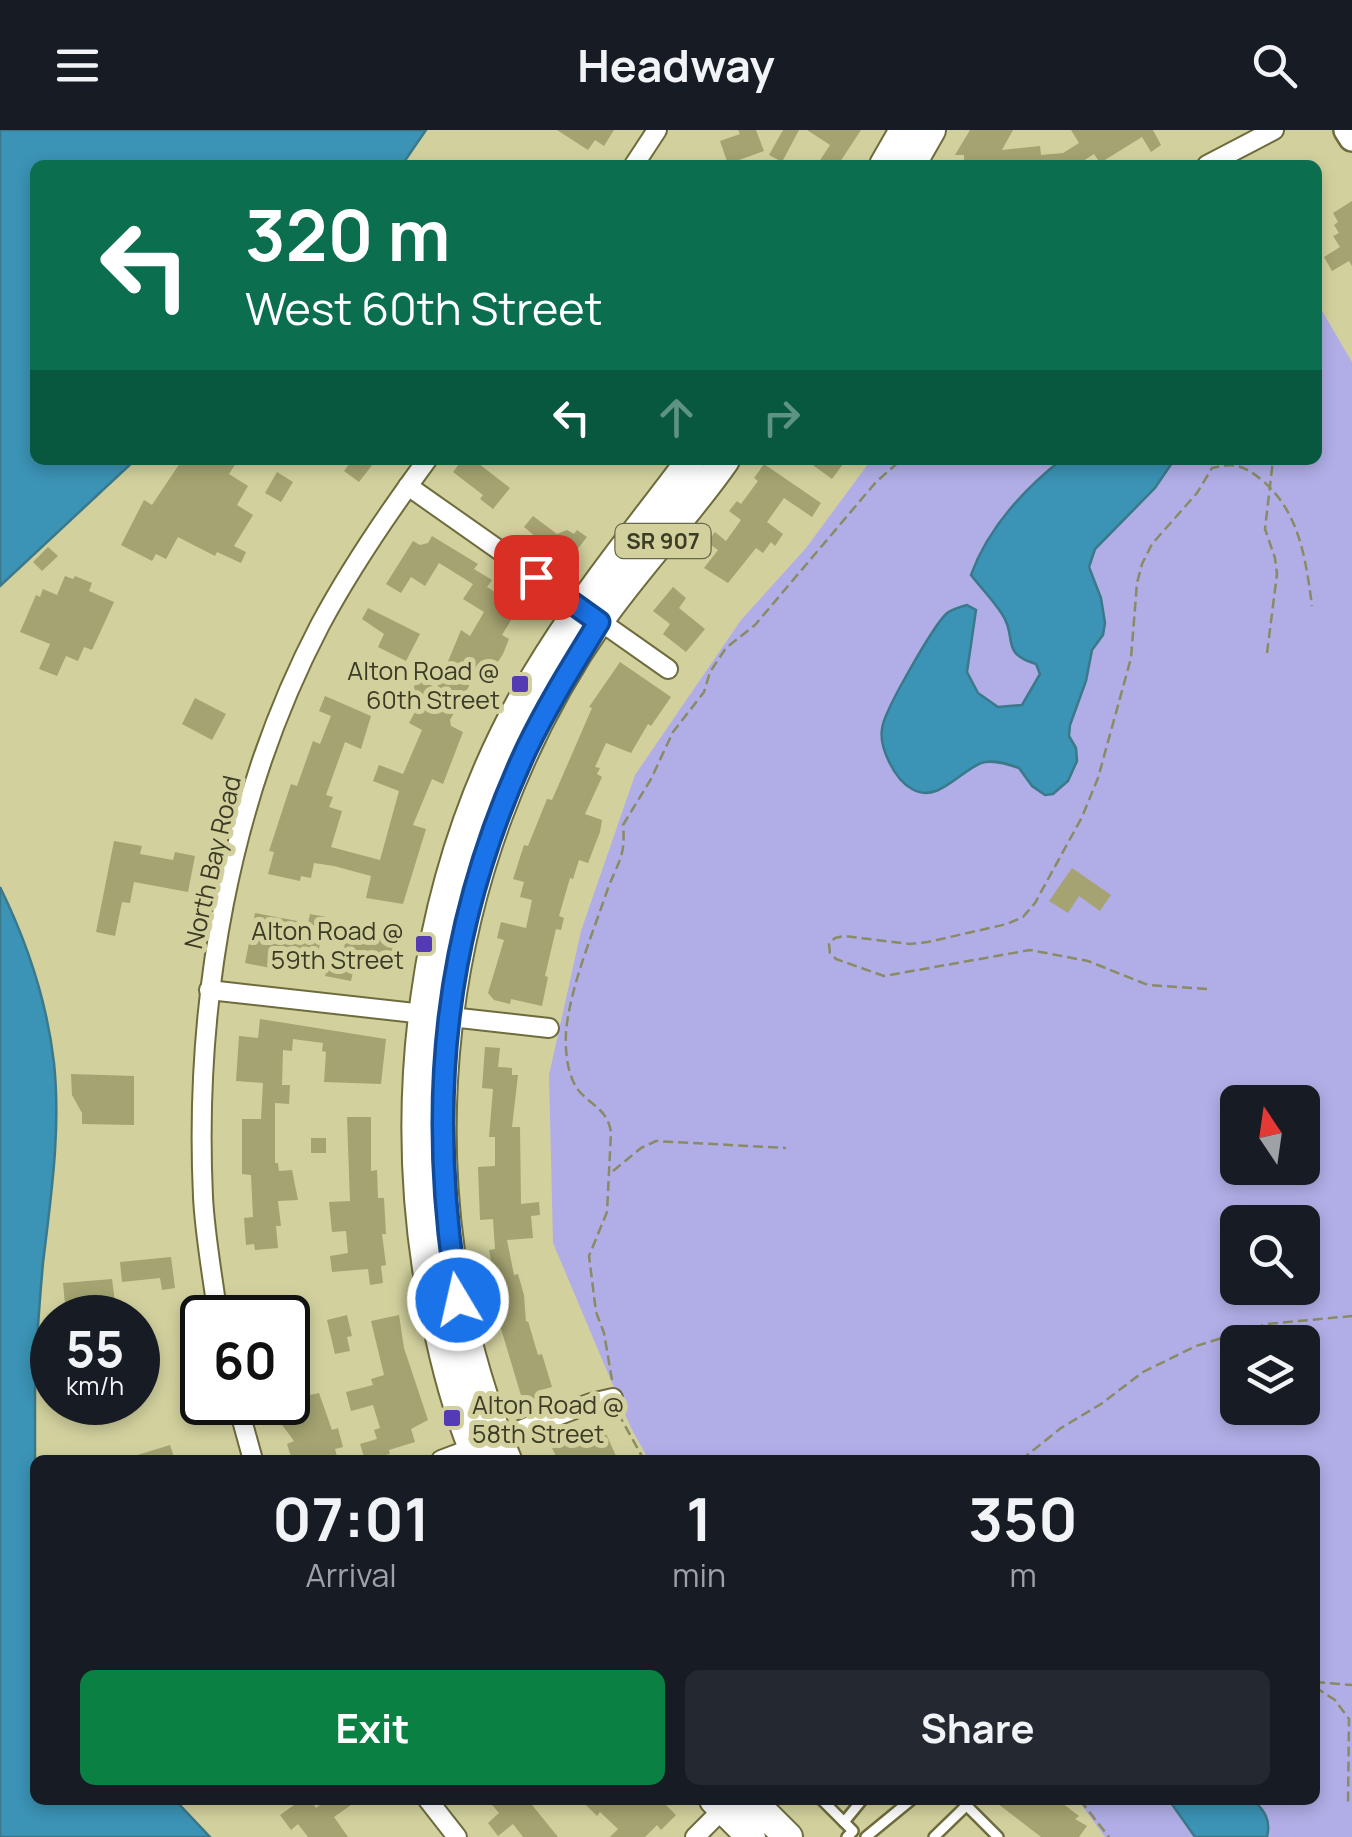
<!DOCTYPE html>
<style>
body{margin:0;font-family:Manrope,sans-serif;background:#242831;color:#f1f3f6;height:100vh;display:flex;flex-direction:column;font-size:38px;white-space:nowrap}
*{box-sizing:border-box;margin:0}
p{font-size:32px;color:#9ea1a6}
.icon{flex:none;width:55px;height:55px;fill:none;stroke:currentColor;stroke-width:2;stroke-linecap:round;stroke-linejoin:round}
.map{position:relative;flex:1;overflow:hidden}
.panel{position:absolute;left:30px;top:1325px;width:1290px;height:350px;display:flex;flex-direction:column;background:#171b24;border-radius:15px;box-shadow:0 5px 15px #0003}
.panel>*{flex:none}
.hud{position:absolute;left:30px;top:30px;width:1292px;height:305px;border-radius:15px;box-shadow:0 5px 15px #0003;background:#0b6e4f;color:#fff;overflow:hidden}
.needle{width:65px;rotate:347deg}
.tools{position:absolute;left:1220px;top:955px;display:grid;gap:20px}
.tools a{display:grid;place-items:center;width:100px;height:100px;border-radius:15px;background:#171b24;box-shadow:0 5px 15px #0003;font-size:50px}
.speed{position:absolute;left:30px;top:1165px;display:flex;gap:20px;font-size:50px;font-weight:700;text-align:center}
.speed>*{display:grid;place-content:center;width:130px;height:130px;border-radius:50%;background:#171b24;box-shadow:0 5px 15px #0003;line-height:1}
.speed small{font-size:25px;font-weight:400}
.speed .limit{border:5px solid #111;border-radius:15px;background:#fff;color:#111}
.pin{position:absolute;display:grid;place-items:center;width:85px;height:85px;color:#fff;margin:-42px;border-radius:20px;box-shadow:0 5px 15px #0006}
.me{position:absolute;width:110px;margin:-55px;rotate:351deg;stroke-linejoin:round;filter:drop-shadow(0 0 8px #0008)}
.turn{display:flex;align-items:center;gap:35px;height:210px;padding:0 50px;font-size:45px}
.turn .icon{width:130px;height:130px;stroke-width:2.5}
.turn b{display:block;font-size:70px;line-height:85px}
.lanes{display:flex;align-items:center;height:95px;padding:0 50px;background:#0003;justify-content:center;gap:50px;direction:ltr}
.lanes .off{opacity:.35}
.eta{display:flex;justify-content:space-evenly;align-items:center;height:170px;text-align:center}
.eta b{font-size:60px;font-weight:700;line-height:70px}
.cta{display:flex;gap:20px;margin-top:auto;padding:20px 50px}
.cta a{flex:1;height:115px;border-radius:15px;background:#0b8043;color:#fff;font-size:40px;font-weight:700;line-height:115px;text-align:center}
.cta a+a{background:#242831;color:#f1f3f6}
header{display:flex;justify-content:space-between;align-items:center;height:130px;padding:0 50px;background:#171b24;font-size:45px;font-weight:700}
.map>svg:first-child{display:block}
.green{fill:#b1aee7;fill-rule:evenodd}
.water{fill:#3b93b5;stroke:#3b798a;stroke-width:2.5}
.building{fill:#a4a371}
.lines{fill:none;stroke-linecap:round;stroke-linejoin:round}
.service-casing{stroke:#6e6c3c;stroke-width:14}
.minor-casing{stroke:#6e6c3c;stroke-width:22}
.secondary-casing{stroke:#6e6c3c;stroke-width:30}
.primary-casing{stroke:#6e6c3c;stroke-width:32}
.path{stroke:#8a8a65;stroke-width:2.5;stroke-dasharray:10 5;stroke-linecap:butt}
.service{stroke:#fff;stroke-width:9}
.minor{stroke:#fff;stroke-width:18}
.secondary{stroke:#fff;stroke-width:25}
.primary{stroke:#fff;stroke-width:28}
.route-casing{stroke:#114b97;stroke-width:25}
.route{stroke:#1a73e8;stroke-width:18}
.poi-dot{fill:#553bb3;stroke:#d2d19e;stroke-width:4}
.labels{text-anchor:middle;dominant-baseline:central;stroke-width:10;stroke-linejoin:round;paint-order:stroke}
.shield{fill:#d2d19e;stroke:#68684a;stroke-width:2.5}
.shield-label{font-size:22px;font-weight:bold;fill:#3b3b26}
.poi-label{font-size:25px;fill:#3b3b26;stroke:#d2d19e;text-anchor:end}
.street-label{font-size:25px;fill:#3b3b26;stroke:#d2d19e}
</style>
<header><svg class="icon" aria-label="menu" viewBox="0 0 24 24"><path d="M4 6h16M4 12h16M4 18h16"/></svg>Headway<svg class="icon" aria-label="search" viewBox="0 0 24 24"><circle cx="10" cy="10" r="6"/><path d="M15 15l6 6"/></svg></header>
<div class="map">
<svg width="1352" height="1707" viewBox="0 0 1352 1707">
<rect width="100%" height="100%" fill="#d2d19e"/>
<path class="green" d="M1318,174L1352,232V1707H1105L1078,1670H1315V1330H649L631,1298L553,1113L549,945L581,801L635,645L741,490L806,418L871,330H1318ZM1238,972H1302V1038H1238ZM1238,1092H1302V1158H1238ZM1238,1212H1302V1278H1238Z"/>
<g class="water">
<path d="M0,0H426L402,35H35V330H135L0,456Z"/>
<path d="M1061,330H1174L1155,358L1095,419L1089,437L1101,468L1105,493L1103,505L1092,520L1086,551L1070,595L1069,606L1076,618L1077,631L1068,651L1053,664L1045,665L1032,656L1019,638C1008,634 993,629 981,633C959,642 937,674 912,659C895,650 879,618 882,599C883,582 933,497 946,484C951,479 961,477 967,475L976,480L967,542L978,563L998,577L1022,575L1040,544L1036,534C999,523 1018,507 1002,484C993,470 981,458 971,445C988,398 1022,361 1061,330Z"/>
<path d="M0,757C27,812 47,872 54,933C61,1001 51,1066 43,1133C39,1177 36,1220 35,1264V1670H175L210,1707H0Z"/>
<path d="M1169,1670H1253C1265,1681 1271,1690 1267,1707H1195Z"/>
</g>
<g class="building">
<path d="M557,0H614L604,16L595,10L588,20Z"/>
<path d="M738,0H756L764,21L728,34L720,11L740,4Z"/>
<path d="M783,0H799L782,32L769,25Z"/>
<path d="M807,0H861L838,35H817L830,15Z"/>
<path d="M970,0H1013L1002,20L1040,16L1041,25L1063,23L1079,13L1071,0H1153L1161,15L1151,22L1142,7L1100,33L1094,24L1077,35H964V25H955Z"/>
<path d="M1352,71V136L1349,131L1332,141L1324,127L1340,117L1333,106L1339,103L1334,95L1338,92L1333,83Z"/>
<path d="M182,330H238L229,344L248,356L237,375L253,385L234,416L246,422L241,433L217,422L215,426L178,407L166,429L156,424L152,431L121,415L144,370L152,375Z"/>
<path d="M352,330H376L359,352L344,341Z"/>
<path d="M462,330H474L510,358L493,379L480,369L483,365L453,342Z"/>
<path d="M806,330H846L832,349Z"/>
<path d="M764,334L821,373L812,387L784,368L767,392L783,404L775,416L771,412L763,423L756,418L728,453L704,438L718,420L707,412L715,402L726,411L741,390L729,381L737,371L741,374L758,351L754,348Z"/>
<path d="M277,342L293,352L281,372L265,363Z"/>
<path d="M533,386L557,404L567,400L574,404L577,400L587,407L576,421L565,423L559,421L556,424L524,397Z"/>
<path d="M432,406L478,434L474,439L492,450L487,457L519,477L502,505L509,509L503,524L494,538L483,531L450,590L451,596L463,602L443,654L432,649L413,695L426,699L403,774L366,768L371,746L334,736L314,733L311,748L301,746L300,751L268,744L274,722L269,721L291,654L297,656L313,611L320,614L331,586L319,581L325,566L371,586L361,619L345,612L326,665L333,667L329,677L342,681L331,717L380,730L399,661L373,651L379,635L403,644L422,600L409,593L420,573L409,567L418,549L437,558L461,500L470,506L484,482L463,469L473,454L439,433L425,456L411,447L401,463L386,454L413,411L420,415L428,413Z"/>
<path d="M48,417L58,426L42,441L33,432Z"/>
<path d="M65,446L73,449L75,446L92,453L89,461L114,472L92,520L84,517L78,531L66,526L57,546L39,539L50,514L20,502L36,465L40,467L43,459L57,465Z"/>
<path d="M673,457L686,468L679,478L705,499L686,522L663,504L670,494L653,481Z"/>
<path d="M368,478L420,504L406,531L378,517L384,504L362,489Z"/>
<path d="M620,532L671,567L651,596L648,594L631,623L606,613L595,637L600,638L597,644L602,647L585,684L602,690L600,702L588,733L579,730L573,749L570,748L559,786L564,788L561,800L556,799L545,846L548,847L542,876L511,869L510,874L494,870L488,863L504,810L497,808L501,792L526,798L532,770L520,767L524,752L513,749L524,715L528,716L547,669L552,670L592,578L589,577Z"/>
<path d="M195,568L226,584L212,610L182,594Z"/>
<path d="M114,711L142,716L140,724L173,730L175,722L195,726L188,762L134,752L130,773L122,772L115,806L96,802Z"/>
<path d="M1072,738L1111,765L1100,781L1079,766L1068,783L1049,771Z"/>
<path d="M255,783L308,793L310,784L326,787L318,823L286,817L281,840L245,833Z"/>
<path d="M356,793L396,801L391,825L373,822L354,837L351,851L325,846L328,827L342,830L347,801L354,803Z"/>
<path d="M260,889L386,909L381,954L324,952L326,922L322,921L323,913L293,909L292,921L283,920L282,955H290L289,974L275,973V1033H278L279,1041L292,1040L298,1070L278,1071L281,1096H276L278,1118L255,1120L254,1114L246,1115L244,1088L253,1087L251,1045L242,1044V989H261L263,953L236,951L239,906L258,908Z"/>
<path d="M485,917L500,918L498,937L512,938V945H518L512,997H520L521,1074L539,1072L540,1085L531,1086L533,1108L507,1110L514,1145L518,1144L524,1165L526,1192L528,1191L538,1225L542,1224L552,1257L537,1261L539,1267L523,1272L493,1172L499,1171L489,1120L495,1119L493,1089L480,1090L478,1037L495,1036V1007H489L493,959L482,958Z"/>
<path d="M71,944L134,946V995L82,994V983L72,965Z"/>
<path d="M347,987H371V1041L377,1040L378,1068H384L386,1104H382L386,1135L381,1136L383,1153L370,1155L368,1139L332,1142L330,1126L348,1123L346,1101L332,1102L329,1072L350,1071Z"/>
<rect x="311" y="1008" width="15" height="15"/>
<path d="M171,1127L175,1158L162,1160L160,1148L122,1152L120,1132Z"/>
<path d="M112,1149L117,1188H91L85,1182L66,1185L63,1153Z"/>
<path d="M347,1185L352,1206L347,1207L350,1221L335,1224L327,1190Z"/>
<path d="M399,1185L404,1218L428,1290L411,1299L415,1312L389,1320L390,1324L365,1330L360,1314L377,1309L374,1300L380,1298L373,1275L351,1281L346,1262L373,1255L371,1249L384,1245L371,1191Z"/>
<path d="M309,1259L310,1265L319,1263L332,1300L338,1298L343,1317L335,1319L338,1330H292L287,1314L294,1311L274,1284L269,1285L266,1272H288V1265Z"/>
<path d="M604,1299L616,1326L608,1330H558L551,1316L567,1308L570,1315Z"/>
<path d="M170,1315L175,1330H132L131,1327Z"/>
<path d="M301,1670H310L316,1678L327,1670H358L334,1687L348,1707H308L298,1694L291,1700L280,1685Z"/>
<path d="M488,1670H528L558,1707H523L513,1694L498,1706L488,1693L499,1683Z"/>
<path d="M581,1670H661L676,1685L661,1700L657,1695L645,1707H610L618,1699L600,1682L597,1686Z"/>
<path d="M993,1670H1058L1079,1686L1075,1689L1087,1696L1079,1707H1041Z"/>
</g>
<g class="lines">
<defs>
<g id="service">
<path d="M822,1670L853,1701L847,1707"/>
<path d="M961,1670L998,1707"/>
<path d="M844,1692L862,1670"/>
<path d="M866,1707L911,1670"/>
<path d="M934,1707L967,1675"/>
</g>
<g id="minor">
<path d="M634,35L657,0"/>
<path d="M1207,35L1274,0"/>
<path d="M408,356L668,539"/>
<path d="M209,860L549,898"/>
<path d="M218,1188C213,1148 205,1107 203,1067C194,872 229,669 320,495C351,437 388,383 427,330"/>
<path d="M237,1272L253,1330"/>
<path d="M441,1330L591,1273L613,1268"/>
<path d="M428,1670L457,1707"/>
<path d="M695,1707L730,1672"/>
</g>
<path id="secondary" d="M1347,0L1352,8"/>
<g id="primary">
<path d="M884,35L904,0"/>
<path d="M911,35L931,0"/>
<path d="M478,1330C461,1291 449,1248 440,1207C390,987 419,742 536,546C581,470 638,401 691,330"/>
<path d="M507,1330C393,1059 431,733 599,491C638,435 686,386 725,330"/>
<path d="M714,1670L751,1707"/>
<path d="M751,1670L788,1707"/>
</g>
</defs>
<use href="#service" class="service-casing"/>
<use href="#minor" class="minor-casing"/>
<use href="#secondary" class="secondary-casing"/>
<use href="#primary" class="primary-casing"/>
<g class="path">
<path d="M1267,523L1277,444L1275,428L1265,399L1273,330"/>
<path d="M1207,859L1148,855L1088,831L1030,820L884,846L836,829L830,823L829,814L835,808L844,806L910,814L928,812L1007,794L1023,787L1035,773L1082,687L1098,648L1131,528L1137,453L1142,434L1152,414L1197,363L1212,338C1235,332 1245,336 1263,351C1300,383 1306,431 1312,476"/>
<path d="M613,1041L641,1018L656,1011L786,1018"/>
<path d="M612,1250L604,1203L596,1182L589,1126L607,1082L611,1002C607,979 593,977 579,961C567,946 565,921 566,902C570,857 593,803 607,761C618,731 626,727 623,695L651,649L673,602L704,562L710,542L726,518L755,495L876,352L901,330"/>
<path d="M618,1283L644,1330"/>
<path d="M1021,1330L1061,1298L1101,1274L1143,1242L1196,1216L1267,1194L1352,1186"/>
<path d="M1315,1552L1352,1555"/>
<path d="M1315,1557L1335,1570L1349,1589L1348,1675"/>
<path d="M1080,1670L1109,1707"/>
</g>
<use href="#service" class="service"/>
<use href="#minor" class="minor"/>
<use href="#secondary" class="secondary"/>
<use href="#primary" class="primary"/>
</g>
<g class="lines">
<defs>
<path id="route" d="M458,1170C426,975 443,798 527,618C548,574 574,533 599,492L536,447"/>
</defs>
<use href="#route" class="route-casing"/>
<use href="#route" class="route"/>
</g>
<g class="poi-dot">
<rect x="510" y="544" width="20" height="20" rx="5"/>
<rect x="414" y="804" width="20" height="20" rx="5"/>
<rect x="442" y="1278" width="20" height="20" rx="5"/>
</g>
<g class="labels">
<rect class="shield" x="615.5" y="394" width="95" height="34" rx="8"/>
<g class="shield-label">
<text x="663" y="411">SR 907</text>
</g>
<g class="poi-label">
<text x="500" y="540">Alton Road @<tspan x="500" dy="29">60th Street</tspan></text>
<text x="404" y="800">Alton Road @<tspan x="404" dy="29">59th Street</tspan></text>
<text x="472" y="1274" text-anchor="start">Alton Road @<tspan x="472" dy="29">58th Street</tspan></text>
</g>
<g class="street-label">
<text transform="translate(212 732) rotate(-77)">North Bay Road</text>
</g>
</g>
</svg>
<div class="tools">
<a><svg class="needle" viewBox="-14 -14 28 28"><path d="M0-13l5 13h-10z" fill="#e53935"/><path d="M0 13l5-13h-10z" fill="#9ea1a6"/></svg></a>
<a><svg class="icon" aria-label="search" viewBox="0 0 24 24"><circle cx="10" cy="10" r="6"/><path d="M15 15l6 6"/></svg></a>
<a><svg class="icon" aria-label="layers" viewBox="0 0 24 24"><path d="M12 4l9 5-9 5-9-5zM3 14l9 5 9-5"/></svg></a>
</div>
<div class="speed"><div>55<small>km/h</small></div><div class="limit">60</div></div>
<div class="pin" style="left:536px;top:447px;background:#d93025"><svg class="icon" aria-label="arrive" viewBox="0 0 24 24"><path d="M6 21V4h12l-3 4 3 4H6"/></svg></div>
<svg class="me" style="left:458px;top:1170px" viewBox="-20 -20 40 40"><circle r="17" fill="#1a73e8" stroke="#fff" stroke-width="3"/><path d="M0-11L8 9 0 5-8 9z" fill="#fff"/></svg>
<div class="hud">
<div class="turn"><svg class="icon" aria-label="left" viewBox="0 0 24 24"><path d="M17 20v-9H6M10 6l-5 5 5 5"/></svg><div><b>320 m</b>West 60th Street</div></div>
<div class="lanes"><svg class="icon" aria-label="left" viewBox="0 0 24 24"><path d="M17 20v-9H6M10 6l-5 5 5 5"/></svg><svg class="icon off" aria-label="ahead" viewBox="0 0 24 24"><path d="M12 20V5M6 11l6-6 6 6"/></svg><svg class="icon off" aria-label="right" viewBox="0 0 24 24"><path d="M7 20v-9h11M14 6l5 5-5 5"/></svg></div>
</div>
<section class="panel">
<div class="eta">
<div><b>07:01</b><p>Arrival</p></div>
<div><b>1</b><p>min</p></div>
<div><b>350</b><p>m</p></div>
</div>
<div class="cta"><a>Exit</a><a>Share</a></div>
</section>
</div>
